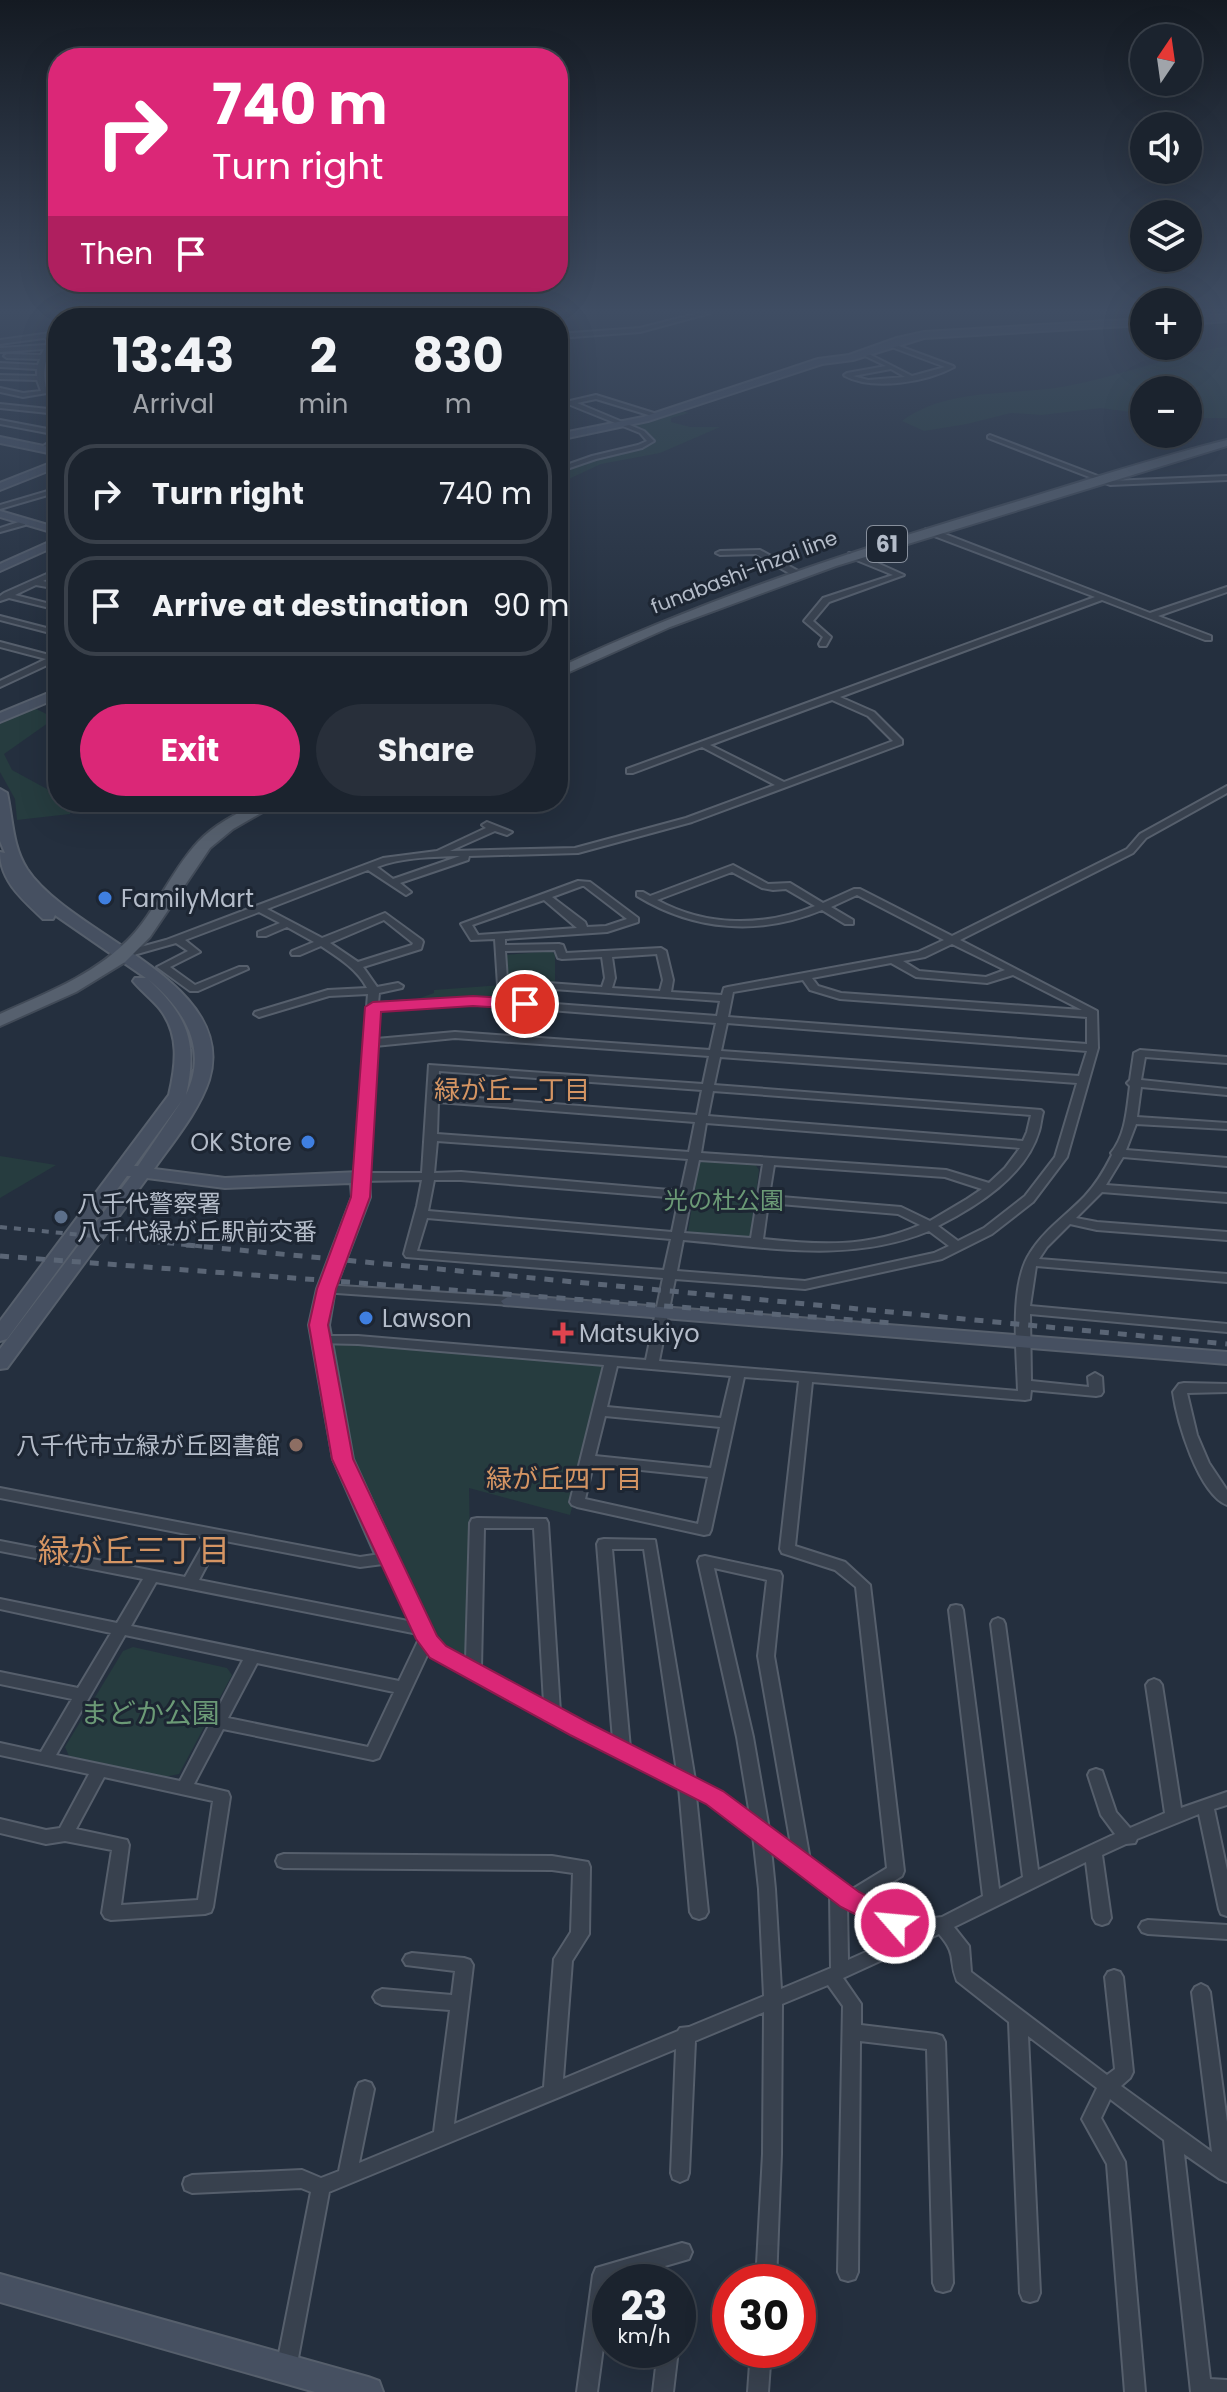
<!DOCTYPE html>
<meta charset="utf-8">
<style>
body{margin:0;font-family:Poppins,"Noto Sans JP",sans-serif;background:#282f3a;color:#f1f3f6;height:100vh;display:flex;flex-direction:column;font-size:30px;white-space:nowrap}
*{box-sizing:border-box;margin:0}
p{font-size:26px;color:#a0a4aa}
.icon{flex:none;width:44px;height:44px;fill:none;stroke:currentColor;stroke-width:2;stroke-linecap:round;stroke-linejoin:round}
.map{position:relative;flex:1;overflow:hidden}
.drawer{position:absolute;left:48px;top:308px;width:520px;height:504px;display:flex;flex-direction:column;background:#1b232e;border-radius:32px;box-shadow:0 8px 32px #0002,0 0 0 2px #39404a}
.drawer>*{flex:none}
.hud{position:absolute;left:48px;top:48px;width:520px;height:244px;border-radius:32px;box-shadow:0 8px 32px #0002,0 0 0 2px #39404a;background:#db2777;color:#fff;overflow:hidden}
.needle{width:52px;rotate:13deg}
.controls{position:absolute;left:1130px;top:24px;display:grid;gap:16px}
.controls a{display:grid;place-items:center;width:72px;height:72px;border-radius:50%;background:#1b232e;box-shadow:0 8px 32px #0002,0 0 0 2px #39404a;font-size:40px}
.speed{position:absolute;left:592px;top:2264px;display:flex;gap:16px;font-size:40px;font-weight:700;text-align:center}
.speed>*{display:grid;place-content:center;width:104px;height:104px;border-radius:50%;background:#1b232e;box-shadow:0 8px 32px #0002,0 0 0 2px #39404a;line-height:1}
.speed small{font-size:20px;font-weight:400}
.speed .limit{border:12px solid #d22;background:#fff;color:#111}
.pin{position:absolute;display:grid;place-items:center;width:68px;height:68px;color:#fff;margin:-34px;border:4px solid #fff;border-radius:50%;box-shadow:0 2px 8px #0007}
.me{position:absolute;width:88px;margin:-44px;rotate:297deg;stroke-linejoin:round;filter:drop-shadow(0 0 6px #0008)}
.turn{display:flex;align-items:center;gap:28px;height:168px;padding:0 32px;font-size:36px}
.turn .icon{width:104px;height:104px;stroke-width:2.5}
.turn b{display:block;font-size:56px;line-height:68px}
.then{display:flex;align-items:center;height:76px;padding:0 32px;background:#0003;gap:16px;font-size:30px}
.eta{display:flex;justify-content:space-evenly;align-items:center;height:136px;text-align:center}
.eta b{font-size:48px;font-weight:700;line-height:56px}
.cta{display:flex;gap:16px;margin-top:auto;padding:16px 32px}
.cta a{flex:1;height:92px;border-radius:48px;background:#db2777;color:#fff;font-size:32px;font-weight:700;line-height:92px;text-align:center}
.cta a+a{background:#282f3a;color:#f1f3f6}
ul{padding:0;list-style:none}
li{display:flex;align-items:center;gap:24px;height:100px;margin:0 16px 12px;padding:0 16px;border:4px solid #39404a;border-radius:32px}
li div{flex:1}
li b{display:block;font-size:30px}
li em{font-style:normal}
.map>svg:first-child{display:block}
.green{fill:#263c3f}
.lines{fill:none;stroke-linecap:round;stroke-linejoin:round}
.street-casing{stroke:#565f6c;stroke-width:4}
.secondary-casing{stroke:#565f6c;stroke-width:4}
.primary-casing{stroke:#414a57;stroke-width:4}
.street{fill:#38414e;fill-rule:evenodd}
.secondary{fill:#465061;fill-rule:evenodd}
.primary{fill:#56606e;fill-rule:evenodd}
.rail-far1{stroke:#5a6575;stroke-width:4;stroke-dasharray:7 7;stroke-linecap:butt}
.rail{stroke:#5a6575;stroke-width:5;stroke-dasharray:9 9;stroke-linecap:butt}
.route{fill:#db2777;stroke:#8e194d;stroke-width:2}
.shop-dot{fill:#3f7fe0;stroke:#1d2633;stroke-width:3}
.service-dot{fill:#5c6f8a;stroke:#1d2633;stroke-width:3}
.health-dot{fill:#e0444e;stroke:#1d2633;stroke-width:3}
.education-dot{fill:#8d6e63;stroke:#1d2633;stroke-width:3}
.labels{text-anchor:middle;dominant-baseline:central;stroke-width:6;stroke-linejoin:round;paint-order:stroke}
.far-street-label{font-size:20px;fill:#b4bcc9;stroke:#1d2633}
.shield{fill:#1d2633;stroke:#878f9c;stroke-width:2}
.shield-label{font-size:22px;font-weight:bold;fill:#b4bcc9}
.poi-label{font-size:24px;fill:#b4bcc9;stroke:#1d2633;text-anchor:start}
.park-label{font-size:24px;fill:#6b9a76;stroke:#1d2633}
.neighbourhood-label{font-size:26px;fill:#d59563;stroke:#1d2633}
.near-park-label{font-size:28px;fill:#6b9a76;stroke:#1d2633}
.near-neighbourhood-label{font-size:32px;fill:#d59563;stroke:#1d2633}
</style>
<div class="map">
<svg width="1227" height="2392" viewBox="0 0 1227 2392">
<rect width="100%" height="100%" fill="#242f3e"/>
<g class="green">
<path d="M1227,346V418H1188V390H1144V414L1101,408L1042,415L1011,413L967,424L924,431L902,421C946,387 1014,396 1067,386C1121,376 1172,355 1227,346Z"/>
<path d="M678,410L689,413L671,418V422L690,427H720L660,453L601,464L558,484V474L587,462L646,447L654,438L633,425Z"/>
<path d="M34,708L55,718L4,754L12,770L58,795V802H73L70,814L17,820L15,799L0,772V724Z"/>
<path d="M551,951L555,954V983L508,978L506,955Z"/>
<path d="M502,985L534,987L524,1003L419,1004L417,999L434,993V990Z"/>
<path d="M0,1156L56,1165L0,1198Z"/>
<path d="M707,1161L755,1164L759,1170L751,1234L747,1238L691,1234L688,1231L699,1163Z"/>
<path d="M321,1340L611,1362L570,1515L469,1488L471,1596L468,1653L459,1655L442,1646L418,1614L343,1459Z"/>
<path d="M133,1647L227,1668L232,1675L179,1774L164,1777L69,1756L65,1747L123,1651Z"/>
</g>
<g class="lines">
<defs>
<g id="street">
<path d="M362,313H371L360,318H352Z"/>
<path d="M420,313H430L443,318H434Z"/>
<path d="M699,313H710L640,332L558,338V334L640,328Z"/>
<path d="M58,332V336L51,337L54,340C44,364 42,369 47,393L23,397L0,392V388L23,393L41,391L37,380L0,379V375L37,376V369L0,367V363L38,365L40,359L7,358L4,356L7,354L41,355L44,349L0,352V348L46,345L48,340L44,338L0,344V340Z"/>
<path d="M888,342L953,366L954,367C927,382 873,391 845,376L844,375L847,373L886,366L861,354L863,351L912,376L945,367L886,345ZM891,369L905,377L868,380L853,376Z"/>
<path d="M596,395L657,414L658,415L655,417L596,399L577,403L644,431L654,441L642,448L596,459L558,472V468L592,456L638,445L647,441L640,433L558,400V396L570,401Z"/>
<path d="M0,404L58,410V414L0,408Z"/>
<path d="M0,420L58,431V435L0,424Z"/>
<path d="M990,435L1111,481L1227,476V480L1110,485L988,438V436Z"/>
<path d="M58,437V442L45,449L40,448Z"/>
<path d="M58,488V492L0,509V505Z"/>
<path d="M22,521L26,523L25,525L0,532V528Z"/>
<path d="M926,529H932L1150,613L1227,587V592L1158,616L1211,636V640H1205L1102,600L840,697L874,712L902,740V744L692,822L578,853L469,856L468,860L400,883L411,892L406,895L368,870L267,909L322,938L385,913L422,940L423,942L421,949L363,967L377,987L398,983L403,986L402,988L379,993L378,1003L473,998L717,1016L720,1001L498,985L495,939L471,940L461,924L578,881L590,882L638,918V922L607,932L505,939V945L559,944L563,945L566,953L661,948L666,951L673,980L671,992L722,995L724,988L728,987L918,952L944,940L857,895L831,907L853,920V924H845L822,910C760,936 694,931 637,896V892H643L650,896L733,865L768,884L790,883L823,903L854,889H860L952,936L1127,849L1140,834L1227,786V793L1146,838L1133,853L960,940L1097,1011L1098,1048L1067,1157L1033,1202L992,1234L942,1259L805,1289L675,1279L659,1361L1018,1391C1017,1352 1009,1285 1030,1253C1044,1230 1067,1215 1085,1196C1097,1183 1105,1169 1112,1155L1111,1153C1126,1135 1127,1108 1130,1086L1127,1083L1130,1080L1134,1053L1140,1050L1227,1057V1063L1145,1057L1141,1080L1227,1089V1095L1141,1087L1137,1117L1227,1123V1129L1136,1124L1126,1150L1227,1158V1166L1123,1157L1106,1185L1227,1194V1202L1102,1192L1076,1218L1097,1222L1227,1232V1240L1097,1230L1070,1224L1047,1247L1039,1259L1227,1274V1282L1036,1266L1030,1306L1227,1324V1332L1030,1314L1031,1381L1089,1387L1088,1377L1095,1373L1102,1377L1103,1392L1101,1395L1096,1396L1031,1390L1030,1399L1025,1400L812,1382L795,1546L845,1562L870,1585L904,1871L902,1876L865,1899L921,1927L932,1922L934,1918L942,1917L983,1896L949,1610L951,1606L956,1605L961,1606L963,1610L999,1889L1023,1877L991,1624L993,1620L998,1618L1003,1620L1005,1624L1038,1870L1115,1834L1101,1815L1088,1775L1090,1771L1096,1769L1102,1771L1116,1812L1130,1828L1165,1813L1146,1685L1149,1681L1154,1679L1159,1681L1162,1685L1181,1808L1227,1792V1805L1214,1809L1227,1870V1916L1221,1914L1219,1909L1199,1814L1137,1839L1135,1843L1126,1844L1102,1855L1111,1918L1108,1923L1102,1925L1096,1923L1093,1918L1086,1862L954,1927L969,1946L971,1972L1107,2075L1115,2069L1105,1977L1108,1972L1114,1970L1120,1972L1123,1977L1133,2072L1130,2078L1121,2086L1212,2152L1192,1992L1195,1987L1201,1984L1207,1987L1210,1992L1227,2122V2182L1220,2179L1184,2154L1210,2379L1227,2380V2392H1191L1164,2140L1110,2099L1101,2118L1125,2162L1145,2392H1125L1107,2164L1082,2119L1097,2088L1028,2036L1040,2293L1037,2300L1030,2302L1023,2300L1020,2293L1009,2022L957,1981C948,1959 958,1956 939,1934L843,1978L861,2004V2025L936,2034L942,2036L945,2042L953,2283L950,2290L943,2292L936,2290L933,2283L927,2049L860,2041L858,2272L855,2279L848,2281L841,2279L838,2272L843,2006L828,1985L782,2004L781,2154L776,2282H756L763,2154L764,2012L695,2041L689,2173L687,2179L680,2182L673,2179L671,2173L676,2049L329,2192L296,2369L293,2376L286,2379L279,2376L276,2369L311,2192L301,2188L192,2193L185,2190L183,2184L185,2178L192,2175L302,2170L321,2178L339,2171L356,2089L359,2083L365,2081L371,2083L374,2089L359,2163L434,2132L450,2010L382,2005L376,2002L373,1997L376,1992L382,1989L452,1995L455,1971L406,1965L403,1960L406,1955L412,1953L464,1958L470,1960L473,1965L454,2124L544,2087L554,1959L571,1932L573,1873L552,1870L284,1868L278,1866L276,1861L278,1856L284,1854L552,1856L588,1862L590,1867L589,1934L572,1961L563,2079L678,2031L680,2028L689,2027L764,1996L759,1889L753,1835L709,1803L696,1796L708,1912L705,1917L699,1919L693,1917L690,1912L679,1787L572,1733L433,1656L429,1651L379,1758L373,1760L223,1729L194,1784L228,1792L230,1797L213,1907L211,1912L205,1914L111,1920L105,1918L102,1913L112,1850L65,1841L46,1844L0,1833V1819L46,1830L60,1828L89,1774L0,1755V1743L41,1752L72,1699L0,1684V1672L78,1688L111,1633L0,1609V1599L117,1623L143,1579L0,1551V1541L185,1577L207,1538L0,1498V1488L360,1557L387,1553L392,1554L425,1614L434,1637L443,1648L466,1660L470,1523L472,1519L477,1518L546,1519L548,1523L560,1712L613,1740L597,1544L599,1540L604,1539L655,1540L695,1780L721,1793L750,1815L737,1737L698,1561L700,1557L705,1556L780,1572L782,1576L774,1656L810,1860L851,1890L887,1868L856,1587L835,1570L782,1553L780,1549L799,1381L744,1377L711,1530L709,1534L704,1535L577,1507L572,1505L570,1502L604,1365L358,1344L316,1343L314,1340L316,1337L321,1336H358L646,1360L663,1278L406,1257L404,1254L417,1206L422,1180L360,1181L354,1177L368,994L329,996L259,1017L254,1014L255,1012L328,990L367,988C357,969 339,958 321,946L300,955H292L291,953L292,951L314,942L287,927L266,936H258V932L280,923L259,912L185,940L200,952L170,967L195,985L239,967H247L248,969L198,991H190L157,967L188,951L176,943L123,958L118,955L119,953L166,940L383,858L437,851L486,828L482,825L487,822L512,832L507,835L495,831L450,851L575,848L686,818L775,785L702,747L633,773H627V769L1095,597L926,533ZM832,700L868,716L893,741L784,782L710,745ZM460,856L393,879L377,867C402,857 433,857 460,856ZM732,872L762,888L773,890L786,889L815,906C764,927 706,927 657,900ZM582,886H584L627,919L606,926L587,927L585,922L552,897ZM544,900L577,928L478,935L472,925ZM384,920L413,943L412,945L358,962L330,943ZM952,944L1005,970L986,977L919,971L903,961L925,957ZM555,950L558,958L562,959L602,957L605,978L602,987L507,980L505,951ZM657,954L663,980L660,991L612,988L615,978L612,957ZM891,963L916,977L987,983L1013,975L1082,1010L841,993L818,986L812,978ZM803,980L810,990L840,999L1087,1017V1044L728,1017L733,992ZM473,1004L716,1023L710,1050L455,1032L376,1039L378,1010ZM727,1023L1087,1051L1079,1076L721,1051ZM455,1038L709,1056L703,1084L429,1065L422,1173H366L375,1046ZM720,1057L1077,1083L1055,1157L1025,1196L984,1228L958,1241L938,1226C977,1206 1026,1176 1039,1131C1041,1125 1041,1118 1043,1112L1041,1110L714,1085ZM439,1071L702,1090L697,1115L438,1095ZM713,1091L1031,1115L1027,1132L1023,1141L708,1116ZM438,1102L695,1122L689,1152L437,1134ZM706,1123L1020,1148L1005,1168L989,1183L946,1170L701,1153ZM437,1141L688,1159L681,1191L461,1172L434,1173ZM699,1160L763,1164L751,1238L684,1233L691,1198L694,1195L692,1193ZM774,1165L945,1177L982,1189L967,1199L930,1221L901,1207L769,1196ZM434,1180H461L679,1198L672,1232L428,1211ZM768,1203L898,1214L920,1225C867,1248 819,1245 763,1239ZM427,1218L671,1239L664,1270L417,1251ZM929,1231L949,1246L934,1253L805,1281L677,1271L683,1240C767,1247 849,1264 929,1231ZM617,1366L731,1376L721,1418L607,1407ZM605,1416L720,1427L711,1468L595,1456ZM593,1465L708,1477L698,1524L585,1499ZM484,1528H534L544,1703L481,1668ZM220,1540L360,1567L383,1564L413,1622L199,1580ZM612,1549H644L677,1772L630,1748ZM714,1568L767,1580L758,1656L791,1845L769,1829L753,1737ZM156,1582L418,1634L419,1639L399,1681L131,1626ZM125,1635L243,1660L180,1781L56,1755ZM257,1663L394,1692L368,1747L228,1718ZM104,1777L213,1801L198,1900L121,1905L129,1845L127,1840L76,1829ZM771,1849L830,1893L831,1968L781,1989L775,1889ZM847,1905L904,1935L848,1960Z"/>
<path d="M760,550L800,572L801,574L794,576L756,554L720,555L716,553L720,551Z"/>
<path d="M849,553H855L904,575L829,602L813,621L831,637L826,646H820L819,644L823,637L804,621L823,598L893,575L849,557Z"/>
<path d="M58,569V574L43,581L58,585V589L36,585L15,595L58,606V610L9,598L0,601V596L4,593Z"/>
<path d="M0,616L58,631V635L0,620Z"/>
<path d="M0,642L53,656L58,655V660L0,687V681L46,659L0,647Z"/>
<path d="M326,1285L511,1297L517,1301L511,1305L322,1292L320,1289Z"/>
<path d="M1184,1383L1227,1384V1392L1187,1393L1197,1435L1209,1463L1227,1490V1505C1198,1493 1177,1421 1173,1392L1179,1384Z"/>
<path d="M1148,1920L1227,1925V1939L1148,1934L1142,1932L1139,1927L1142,1922Z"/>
<path d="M682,2243L689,2245L692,2252L689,2259L610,2282V2296L597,2392H577L593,2275L596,2268Z"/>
<path d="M658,2350H678L673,2392H653Z"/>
<path d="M751,2350H771L768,2392H748Z"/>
</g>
<g id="secondary">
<path d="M87,313H95L96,318H88Z"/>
<path d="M1227,315V321L1188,324V318Z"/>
<path d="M1144,319V325L924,338L853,360L822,364L648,421L558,440V434L643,417L818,359L849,355L897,338L924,332Z"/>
<path d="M0,437L58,449V455L0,443Z"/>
<path d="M58,460V467L0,490V483Z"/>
<path d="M0,511L58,528V534L0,517Z"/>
<path d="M58,538V545L0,571V564Z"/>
<path d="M58,689V698L0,722V713Z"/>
<path d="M0,789L7,793C13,820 12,845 27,869C71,936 239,981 209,1080C199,1111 173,1142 154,1169L225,1178L360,1172L369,1177L370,1197L335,1289L329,1325L353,1459L398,1558L395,1563L387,1566L379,1563L333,1459L309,1325L317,1289L352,1197L351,1183L225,1188L147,1178L7,1368L0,1369V1349L131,1176H127L7,1339L0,1341V1321L169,1095C176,1065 180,1035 160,1009C152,999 141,991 133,981L135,978H146L55,915L53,919H43C23,900 0,881 0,852L5,853L0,841ZM148,979C184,1009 209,1048 186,1095C198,1041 187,1016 148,979ZM185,1096L138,1166H134L183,1099Z"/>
<path d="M511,1295L1227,1352V1364L504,1305L501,1301Z"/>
<path d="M0,2274L368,2377L379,2381L383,2392H315L0,2302Z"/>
</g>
<g id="primary">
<path d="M1227,440V446L836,566L670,627L558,677V668C708,597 864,547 1022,500C1090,479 1158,457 1227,440Z"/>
<path d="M260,802H280L233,829L210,848L150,937L125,962L76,992L0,1026V1014C44,994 92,976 127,941C156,912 170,872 198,842C215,824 238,813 260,802Z"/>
</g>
</defs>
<use href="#street" class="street-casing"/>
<use href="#secondary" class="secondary-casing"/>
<use href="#primary" class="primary-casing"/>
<use href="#street" class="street"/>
<use href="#secondary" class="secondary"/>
<use href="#primary" class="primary"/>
<path class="rail-far1" d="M0,1227L207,1247"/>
<g class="rail">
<path d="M186,1245L1227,1344"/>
<path d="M0,1256L892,1323"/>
</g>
</g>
<linearGradient id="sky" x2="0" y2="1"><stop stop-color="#141a22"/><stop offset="0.48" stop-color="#3f4d63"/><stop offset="1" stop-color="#3f4d63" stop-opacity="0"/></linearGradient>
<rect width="1227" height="648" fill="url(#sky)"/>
<path class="route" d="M473,996L525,999L533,1004L525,1009L473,1006L381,1012L370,1197L336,1289L328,1325L353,1459L437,1636L446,1646L587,1722L723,1791L859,1892L904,1915L908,1923L904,1930L895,1933L886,1930L841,1907L706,1804L570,1735L430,1658L416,1639L332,1459L309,1325L317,1289L351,1197L365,1007L373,1002Z"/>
<g class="shop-dot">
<circle cx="105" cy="898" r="8"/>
<circle cx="308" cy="1142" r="8"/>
<circle cx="366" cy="1318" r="8"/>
</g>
<circle class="service-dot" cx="61" cy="1217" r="8"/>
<path class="health-dot" d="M559 1321h8v8h8v8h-8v8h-8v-8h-8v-8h8z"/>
<circle class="education-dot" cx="296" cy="1445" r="8"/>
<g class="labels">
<g class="far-street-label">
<text transform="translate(744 572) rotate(-21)">funabashi-inzai line</text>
</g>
<rect class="shield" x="867" y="526" width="40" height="36" rx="6"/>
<g class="shield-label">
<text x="887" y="544">61</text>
</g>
<g class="poi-label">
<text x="121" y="898">FamilyMart</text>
<text x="292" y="1142" text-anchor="end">OK Store</text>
<text x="77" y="1203">八千代警察署<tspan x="77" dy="28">八千代緑が丘駅前交番</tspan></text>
<text x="382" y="1318">Lawson</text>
<text x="579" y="1333">Matsukiyo</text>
<text x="280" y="1445" text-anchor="end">八千代市立緑が丘図書館</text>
</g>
<g class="park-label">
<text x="724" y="1200">光の杜公園</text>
</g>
<g class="neighbourhood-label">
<text x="512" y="1090">緑が丘一丁目</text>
<text x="564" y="1479">緑が丘四丁目</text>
</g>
<g class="near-park-label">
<text x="150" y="1713">まどか公園</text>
</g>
<g class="near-neighbourhood-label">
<text x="134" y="1550">緑が丘三丁目</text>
</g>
</g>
</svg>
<div class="controls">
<a><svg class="needle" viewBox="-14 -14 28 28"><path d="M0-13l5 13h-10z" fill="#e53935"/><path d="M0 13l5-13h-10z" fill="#a0a4aa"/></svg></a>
<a><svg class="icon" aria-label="sound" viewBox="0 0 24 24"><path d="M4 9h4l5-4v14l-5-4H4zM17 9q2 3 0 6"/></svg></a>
<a><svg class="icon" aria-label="layers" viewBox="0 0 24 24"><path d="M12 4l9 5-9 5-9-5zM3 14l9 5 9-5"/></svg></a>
<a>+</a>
<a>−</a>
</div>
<div class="speed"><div>23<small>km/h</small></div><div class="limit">30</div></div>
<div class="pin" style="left:525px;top:1004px;background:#d93025"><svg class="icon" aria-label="arrive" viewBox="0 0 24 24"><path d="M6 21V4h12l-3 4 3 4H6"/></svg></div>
<svg class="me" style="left:895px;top:1923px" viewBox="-20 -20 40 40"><circle r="17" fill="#db2777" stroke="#fff" stroke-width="3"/><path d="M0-11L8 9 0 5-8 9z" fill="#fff"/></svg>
<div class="hud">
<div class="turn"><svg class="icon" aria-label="right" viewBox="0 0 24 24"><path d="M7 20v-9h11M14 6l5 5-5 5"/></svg><div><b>740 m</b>Turn right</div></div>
<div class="then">Then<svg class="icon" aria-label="arrive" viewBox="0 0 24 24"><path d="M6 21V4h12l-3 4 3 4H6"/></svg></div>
</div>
<section class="drawer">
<div class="eta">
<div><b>13:43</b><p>Arrival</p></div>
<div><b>2</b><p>min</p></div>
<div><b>830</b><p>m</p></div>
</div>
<ul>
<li><svg class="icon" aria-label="right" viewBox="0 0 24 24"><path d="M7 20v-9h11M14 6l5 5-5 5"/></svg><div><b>Turn right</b></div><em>740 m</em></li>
<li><svg class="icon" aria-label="arrive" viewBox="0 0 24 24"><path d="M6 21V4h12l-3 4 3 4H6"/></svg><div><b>Arrive at destination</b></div><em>90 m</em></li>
</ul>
<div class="cta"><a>Exit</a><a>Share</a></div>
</section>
</div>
